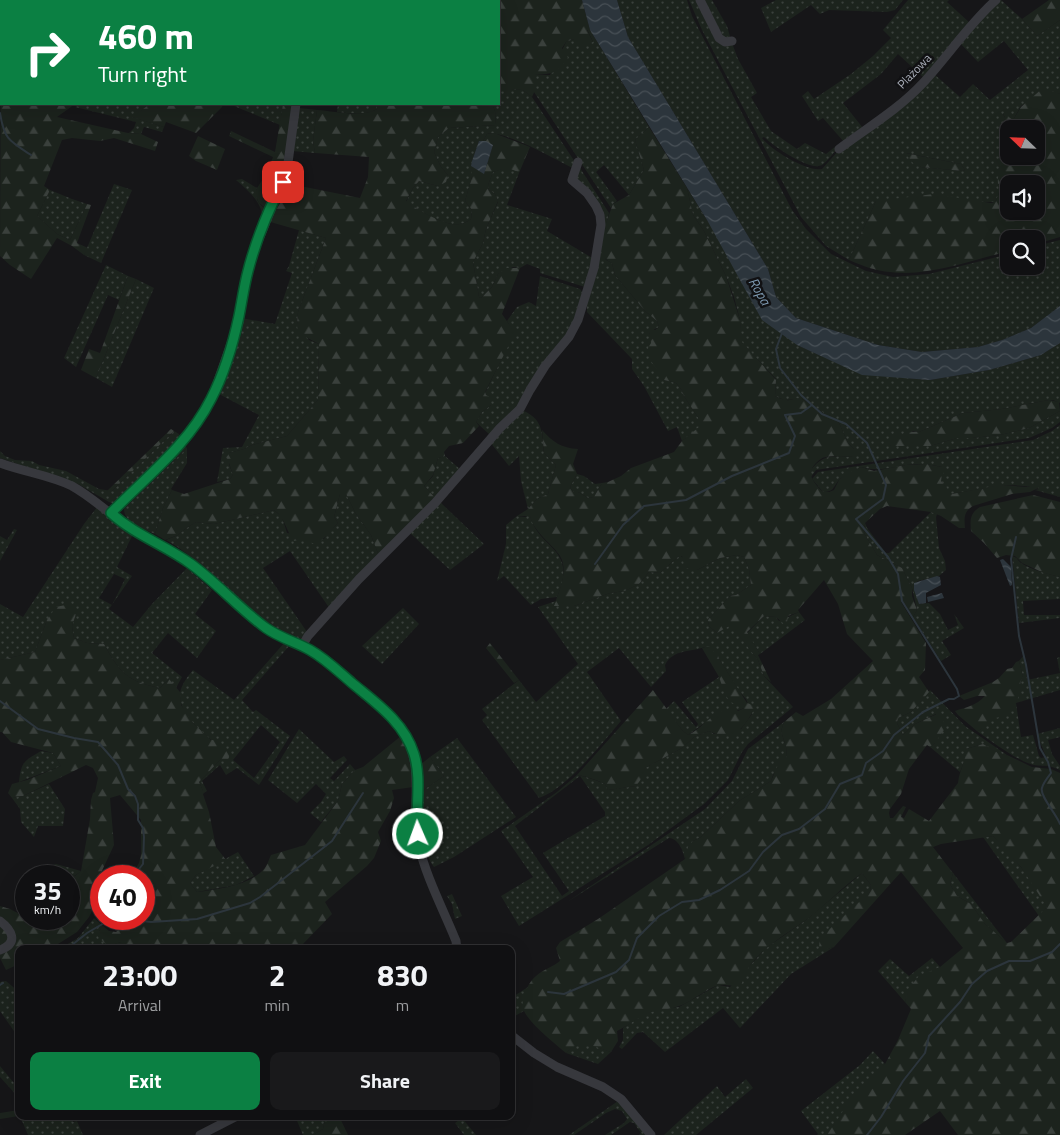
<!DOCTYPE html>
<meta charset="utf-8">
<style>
body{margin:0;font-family:"Titillium Web",sans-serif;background:#19191b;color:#f1f3f6;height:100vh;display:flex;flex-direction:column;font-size:19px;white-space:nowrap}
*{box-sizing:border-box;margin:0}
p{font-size:16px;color:#9c9d9f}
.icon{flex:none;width:28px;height:28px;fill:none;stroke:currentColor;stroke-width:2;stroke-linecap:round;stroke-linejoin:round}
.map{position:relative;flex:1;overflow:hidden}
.drawer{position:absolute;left:15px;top:945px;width:500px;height:175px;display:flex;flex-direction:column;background:#101012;border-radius:10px;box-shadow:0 5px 20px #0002,0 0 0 1px #303032}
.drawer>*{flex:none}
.guide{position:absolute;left:0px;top:0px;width:500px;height:105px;box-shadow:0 5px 20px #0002,0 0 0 1px #303032;background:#0b8043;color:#fff;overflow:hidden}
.needle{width:32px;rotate:293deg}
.tools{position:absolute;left:1000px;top:120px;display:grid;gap:10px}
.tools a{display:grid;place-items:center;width:45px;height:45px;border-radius:10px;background:#101012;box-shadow:0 5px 20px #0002,0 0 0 1px #303032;font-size:25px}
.speed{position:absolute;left:15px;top:865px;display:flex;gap:10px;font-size:25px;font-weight:700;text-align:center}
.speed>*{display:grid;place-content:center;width:65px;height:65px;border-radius:50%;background:#101012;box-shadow:0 5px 20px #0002,0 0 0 1px #303032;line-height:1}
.speed small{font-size:12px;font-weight:400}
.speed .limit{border:8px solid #d22;background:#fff;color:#111}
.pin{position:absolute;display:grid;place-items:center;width:42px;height:42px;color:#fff;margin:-21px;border-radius:10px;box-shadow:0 2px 8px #0006}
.me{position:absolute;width:55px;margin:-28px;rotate:358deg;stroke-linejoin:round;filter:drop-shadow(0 0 4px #0008)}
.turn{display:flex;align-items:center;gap:18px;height:105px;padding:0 15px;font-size:22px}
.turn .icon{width:65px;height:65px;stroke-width:2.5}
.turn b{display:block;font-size:35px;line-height:42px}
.eta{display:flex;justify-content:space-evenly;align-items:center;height:85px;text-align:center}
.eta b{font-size:30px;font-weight:700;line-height:35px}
.cta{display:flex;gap:10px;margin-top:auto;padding:10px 15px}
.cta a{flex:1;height:58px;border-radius:10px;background:#0b8043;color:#fff;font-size:20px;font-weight:700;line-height:58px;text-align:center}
.cta a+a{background:#19191b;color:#f1f3f6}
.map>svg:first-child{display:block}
.green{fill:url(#green-dots);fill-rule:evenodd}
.forest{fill:url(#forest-firs);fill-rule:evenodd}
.water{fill:url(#water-waves)}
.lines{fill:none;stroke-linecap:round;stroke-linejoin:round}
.stream{stroke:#2c353c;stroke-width:2}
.minor{stroke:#37383d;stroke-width:9}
.route-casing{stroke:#07532c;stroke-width:12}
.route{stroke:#0b8043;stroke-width:9}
.labels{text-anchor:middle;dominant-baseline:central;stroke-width:5;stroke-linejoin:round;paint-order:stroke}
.street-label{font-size:12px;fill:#a8adb8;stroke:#111113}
.water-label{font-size:14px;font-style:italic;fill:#7f9bb3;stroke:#111113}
</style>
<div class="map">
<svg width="1060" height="1135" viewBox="0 0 1060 1135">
<defs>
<pattern id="green-dots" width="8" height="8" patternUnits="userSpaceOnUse" patternTransform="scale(1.25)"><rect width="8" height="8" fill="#1c231d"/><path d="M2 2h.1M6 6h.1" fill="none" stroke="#3a403c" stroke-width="1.8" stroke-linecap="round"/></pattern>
<pattern id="forest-firs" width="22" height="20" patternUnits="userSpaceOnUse" patternTransform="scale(1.25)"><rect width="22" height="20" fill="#1c231d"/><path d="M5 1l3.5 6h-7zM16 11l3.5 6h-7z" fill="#3a403c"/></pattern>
<pattern id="water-waves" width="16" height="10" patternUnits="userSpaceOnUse" patternTransform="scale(1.25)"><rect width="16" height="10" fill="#2c353c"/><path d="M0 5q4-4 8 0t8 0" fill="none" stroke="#485056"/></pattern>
</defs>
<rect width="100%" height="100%" fill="#161618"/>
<g class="green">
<path d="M305,0H419L425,1H305Z"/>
<path d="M617,0H687L692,16L792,210L806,229L831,254L866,271L893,277L929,274L1009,254V266H1036V246L1060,240V306L1031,328L1002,340L978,347L922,352L878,345L796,318L776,297L768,269L628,37Z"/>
<path d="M689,0H699L714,34L732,43L738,59L757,93L751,97L771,131L797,149L805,143L826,154L836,146L838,148C833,153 828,161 822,165C810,172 772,145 764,137L762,138C771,150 807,172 822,169L838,151L934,74L960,97L973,84L990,100L1028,70L1004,41L978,62L960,43L998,0H1001L1022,19L1037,36L1060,20V57L1058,58L1060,60V94L1049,91L1021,106L1013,120L1003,114L1005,118L1001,169L998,180L1000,188L998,196L995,202L876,201L849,260L826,246L801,217L702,30ZM906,153L961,164L965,170L963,171L921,167Z"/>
<path d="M704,0H712L727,26L731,40H725Z"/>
<path d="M776,0H903L895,10L887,12L829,10L820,14L811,5L771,32L761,8Z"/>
<path d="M908,0H949L947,2L970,23L924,78L898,54L881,74L843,103L863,128L844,142L823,118L818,121L802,96L808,91L814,99L851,74L873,56L891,38L883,30Z"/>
<path d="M587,29L590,30L649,127L635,140L644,170L629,195L604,165L596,172L617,201L613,204L611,208L534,92V75H550L566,42L574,39L593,42Z"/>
<path d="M500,88L523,90L532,97L575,162L573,168C554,159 505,130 487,134L483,141H479L472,161V177L465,201L472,210L471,219C468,221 464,224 460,224C446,227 418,210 406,202L413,188L419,181L438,186L448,175L441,167L434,152L438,137L449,128L496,125L495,111L492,104H499V90Z"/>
<path d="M81,104H150L133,117L164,127L162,132L144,127L141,134L129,133L134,128L136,122L75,107Z"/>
<path d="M223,104H283L280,125L229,104L222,106Z"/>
<path d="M338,104H377V109C366,116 349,113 337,112Z"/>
<path d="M299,108L317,110L313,141L315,153L292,151Z"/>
<path d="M578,165L609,213L605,229L575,178Z"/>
<path d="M505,168L513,169L519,173L507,205L552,219L547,231L594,259L585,287L540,273V269L527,264L520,268L513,267L498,274L492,287L481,298L479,297L473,262L483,243L486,229L498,202L495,194L489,190L488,185L493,172Z"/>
<path d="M242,179L257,188C254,198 258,205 268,210L263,223C264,204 250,192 236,180Z"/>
<path d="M114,184L132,190L101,263L84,255Z"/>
<path d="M687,188L707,220L797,345L862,374L930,380L989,370L1041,355L1060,343V403L1053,400H1049L1002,409L963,413L919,432L913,431L890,446H930L957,438H972L1000,435L1029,428L1060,411V422L1052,428L1029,438L816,470L811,477L810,471C823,453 834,456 854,457V449L848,443L839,423L802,399L784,400L775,396L776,379L741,342L740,320L734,297L726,276L704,231L693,215Z"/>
<path d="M50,190L72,199L87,204L70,240L57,234L37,216Z"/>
<path d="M299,230L326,238L298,312L297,325L309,340L319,344L318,400L287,436L252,445L244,449L229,453V464L233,475L230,479L217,482L223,448L242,447L259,415L217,393L241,318L275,324L292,273L286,271L289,266Z"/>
<path d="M601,247L606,260L612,263L615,275L645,311L657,321L659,327L649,332L664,380L676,383L681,389L684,396L699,419L700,427L682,441L677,427L668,431L644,386L632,369V359L587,312V304Z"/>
<path d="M106,265L128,276L119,300L108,295L76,367L64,358Z"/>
<path d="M540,276L580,289L583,293L577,318L518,409L491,436L476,422L482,412L491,405L485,393L514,333L507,321L517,307L529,302L536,306Z"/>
<path d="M136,279L154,288L112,387L96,378Z"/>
<path d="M524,411C544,420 542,435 544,453L556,465L548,494L537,499L528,509L521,481L519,456L509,466L490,442L520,413Z"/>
<path d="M1060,425V497L1035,490L1039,489C1034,485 1030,487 1024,486C999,483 976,491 951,494L941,481L942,467C934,465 926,464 917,464C896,465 883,473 861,467C855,471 844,475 839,480C833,487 834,492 823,492L812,479L818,472L1033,440L1052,431Z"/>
<path d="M174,431L179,434L181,438L115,504L109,502L78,484L0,458V451L5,456L15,460L32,461L39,465L66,471L99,489L112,491Z"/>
<path d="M187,448V463L171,489L172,490L163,508L155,534C144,529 124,523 124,509Z"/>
<path d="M445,456L461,470L437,500L424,486L433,476L438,458Z"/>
<path d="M577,474L584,476L595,484L602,483L594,497L588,498L578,492H573L570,487Z"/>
<path d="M340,494H346L356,514L371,535L379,556L330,609L290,551L263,568L307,632L305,635L299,640C247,618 214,567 166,540L178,535L185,529L196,522L214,524L274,510L282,517L287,533L324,539L327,534L338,523L334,517Z"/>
<path d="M440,502L484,544L450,570L410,533Z"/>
<path d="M98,506L133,534L117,567L132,576L109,609L133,627L152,604L187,568L212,590L195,614L216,631L197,658L168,633L152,653L182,677L176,688L169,679L160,688C128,682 119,672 104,644L87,643L74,638L72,626L76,614L47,620L35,652L0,660V604L23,617L84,524ZM114,574L125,579L112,605L99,598Z"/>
<path d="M931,512L937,514L936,517L939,548L945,561L946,570L939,576L918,581L914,584L919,604L929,603L940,614L948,630L958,625L954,614L964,628L942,641L951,655L941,661L913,617L917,610L912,588L902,568L877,555L864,533L865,523L867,528L886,553H889Z"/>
<path d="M530,515C538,550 579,547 557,597L541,599L531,605L504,576L497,581L506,544V525L517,516L525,517Z"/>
<path d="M14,529L17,530L0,561V536L7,540Z"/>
<path d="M737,555L744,557L749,569L751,585L736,595L730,596L708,620L709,626L717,633L731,624L758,660L764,676L793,707L748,744L742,752L728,780L704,804L648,845L519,926L501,896L533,877L501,831L557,792L577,775C585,776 598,781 605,784L608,790L636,786L645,768L682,748L694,737L709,731L714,734L741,729L752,714L746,699L739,691L718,657L705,647C691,652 673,649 665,665L666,671L651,687L619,648L587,672L621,721C601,744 568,788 539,798L482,720L487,715L482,709L519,680L536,702L578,664L538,607L556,601L555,606H574L610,593L625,591L639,584L649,572L660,573L679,556H681L697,570L720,558ZM580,776L605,812V816L543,853L569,891L562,896L515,826Z"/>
<path d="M1012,556C1017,557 1017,560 1021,563C1032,570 1048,574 1060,577V599L1023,601L1024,615H1060V618L1019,623Z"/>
<path d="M403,608L419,624L382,664L362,646Z"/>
<path d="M799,612L805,620L760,654L747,633L764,616L776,617L779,621Z"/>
<path d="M285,642L290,645L242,700L253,712L256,710L290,736L259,785L237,768L226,775L220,765L202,781L207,791L204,793L199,782L221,759V748C206,735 178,716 180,693C181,685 188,676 193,670L234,700ZM261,725L280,742L254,778L233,760Z"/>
<path d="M1024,655L1027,680L1060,673L1057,658L1060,657V690L1016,703L1021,737L1033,735L1039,756L1041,758L1046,757L1037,734L1060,728V737L1048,740L1052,754L1060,766V770C1047,764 1045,767 1034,765C1019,762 989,740 977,731L980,730L986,723L1016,703C1018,695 1019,683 1023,676L1019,661Z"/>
<path d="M719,677C725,690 728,701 745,705L744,708L703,724L688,735L682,730L666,709L674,701L696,727L698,724L682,702Z"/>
<path d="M930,690L965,726L1007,755L1005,758L983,744L966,749V757L960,772L930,747L935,743L936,714L915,724L903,735L897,723L898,718L911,712Z"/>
<path d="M784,722L781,731L786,747L787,757L773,775L771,781L739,801L701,837L693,841L685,859C683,851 679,839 669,838L567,902L705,809L732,781L748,749Z"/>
<path d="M299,729L334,762L344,756L347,760L330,778L334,781L350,764L355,770L342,784L338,801L321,822L310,813L321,802L326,794L316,784L297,803L268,780Z"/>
<path d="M457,738L516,817L454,857L434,867C421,851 422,812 422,791L444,776L430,757Z"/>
<path d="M41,751L53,753L61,766L19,782C21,762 24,761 41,751Z"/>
<path d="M49,784L65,809L63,826H38L34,837L21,822L20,809L12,798L23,796Z"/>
<path d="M993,836C1014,857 1034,881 1047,907L1039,916L983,837Z"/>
<path d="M238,852L254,876L236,885L197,892L190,883L196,875Z"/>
<path d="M56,864L81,871C72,879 72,876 62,876C63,870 59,868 53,865Z"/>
<path d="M862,873L871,885L870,892L827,949L834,947L791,974L740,1028L723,1008L665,1052L643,1032L637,1033L622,1049L619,1047L623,1040V1028L644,1014L656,1010L679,1007L718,985L730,987L766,948L806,920Z"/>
<path d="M953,873L1007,943L985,924L971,904L957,896L950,884Z"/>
<path d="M452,894L462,916L455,919L452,904L447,896Z"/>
<path d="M94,918L103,926L99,931L114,944L121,942L124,949H70L66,945L78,938Z"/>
<path d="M932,958L940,967C918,980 914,974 905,1002L878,971L890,959L909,976Z"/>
<path d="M6,981L19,992V1031L16,1034L0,1011V982Z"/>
<path d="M528,987L523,1004L524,1011L511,1018V998Z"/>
<path d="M580,1044H589L611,1052L598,1064L566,1053L572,1047Z"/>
<path d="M873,1051L885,1064L834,1125L827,1135H817L818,1134L801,1111L860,1065Z"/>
<path d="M0,1066L19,1089V1098L0,1077Z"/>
<path d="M746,1079L753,1088L696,1135H664L717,1086L725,1097Z"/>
<path d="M618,1101L649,1135H639L641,1133L634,1123L630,1122L611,1135H605L624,1123L627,1119L622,1111L615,1109L606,1113L574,1135H569Z"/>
<path d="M20,1116H70L73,1122L77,1121L83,1135H28Z"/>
<path d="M295,1116H326L323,1129L313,1135H303Z"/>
<path d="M462,1118L476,1135H464L455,1123Z"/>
</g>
<g class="forest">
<path d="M11,0H253L10,1Z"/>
<path d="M419,0H582L590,30H587L593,42L582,47L574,39L566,42L562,48L568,58C555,75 555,73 534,75L535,90L532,97L523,90L500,89L499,90V1Z"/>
<path d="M1049,0H1060V20L1037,36L1022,19Z"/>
<path d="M1,14V104H75L57,117L128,133L141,134L158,142L155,151L114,138L100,141L72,138L62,140L44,186L50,190L37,216L57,234L70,240L87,204L91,205L77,243L88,248L84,255L72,246L57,238L31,279L10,265L0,256Z"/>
<path d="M1043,88L1060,94V237L1036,244V239H1009V251C973,260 927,277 890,272C876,271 863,266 849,260L876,201L934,194L991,203C995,202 995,202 997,198C1001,191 997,185 998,179C1002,159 1003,138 1005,118L1003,113L1013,120L1021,107ZM1009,129H1036V156H1009ZM1009,184H1036V211H1009Z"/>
<path d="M150,104H223L222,107L196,133L166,122L164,127L132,117Z"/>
<path d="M283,104H293L285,171L268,210L259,203L255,194L257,188L267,173L273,157L229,136L231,131L275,152Z"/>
<path d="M377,104H492L495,111L496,125L449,128L438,137L434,152L441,167L448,175L446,182L438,186L419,181L413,188L406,201C418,210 446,227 460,224C464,224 468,221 471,219L472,210L465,201L472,177L471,166L484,173L493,145L483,141L487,134L494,133L530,147L519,173C510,167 504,169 493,172L488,185L489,190L495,194L498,201L486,229L483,243L473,262L479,297L481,298L492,287L498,274L507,268H520L502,314L515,333L485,392L486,395L491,398V405L482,412L476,422L479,426L463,443L449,446L444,452L445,456L438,458L433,475L424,486L437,500L379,556L371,535L356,514L346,494H340L334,517L338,523C330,531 325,539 316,544L301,540L294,541C286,531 285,517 274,510L214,524L196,522L185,529L178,535L165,540L155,534L163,508L172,490L184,494L230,479L233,475L227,457L229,453L244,449L252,445L287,436L318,400L319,344L298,333L297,325L298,312L326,238L267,221L285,183L360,198L368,177L369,157L315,153L313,141L317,110C333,111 363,118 377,109Z"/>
<path d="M649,127L687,188L693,215L704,231L726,276L740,320L742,342L776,380L775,396C783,400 788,402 796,398L802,399L839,423L848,443L854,449V457C846,457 835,455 826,457C823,457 819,460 816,463C805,474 814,483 823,492H829L834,490L839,480L846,474L861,467L874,471L906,465L926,464L942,467L946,470L942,475L941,481L952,494L1000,485L1027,487L1040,483L1042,486L1030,492L1012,494L973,506C964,511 964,518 965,528H959L941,516L931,512L887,506L880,509L865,523L864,533L877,555L902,568L912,588V596L917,610L913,617L903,601L901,602L926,643L925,670L919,677L929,692L911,712L898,718L897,723L903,735L915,724L937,714L941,716L946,727L935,743L930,747L927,745L909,769L901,794L890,809L889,813L890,818H893L903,806L906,807L901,817L904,818L909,809L929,821L958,783C959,771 966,761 966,749L983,744L1005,757L1007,755L1032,767L1051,769L1060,773V1135H958L940,1111L905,1135H827L853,1096L885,1064L898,1040L911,1009L905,1002L909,988L919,976L940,967L963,948L901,872L834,947L827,949L819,948L820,938L870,892L871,885L862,873C842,887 826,905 806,920C785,935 747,956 742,983C733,989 725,983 716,986C704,991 693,1000 682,1005C671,1010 658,1009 648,1013C637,1018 628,1026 617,1031L618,1041L611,1052C593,1047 582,1037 566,1053C554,1043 531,1025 524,1011C519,1002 528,982 536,976C542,970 553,967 560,961L556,948L560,942L598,919L685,859L688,847L693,841L701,837L739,801L771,781L780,760L787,757L786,747L781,731L784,722L796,712L803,716L831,699L873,661L847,634L838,604L824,580L798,610L799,612L788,616L787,622L784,624L776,617L764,616L747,632L760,654L758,655L771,682L764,676L758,660L731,625L717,633L709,626L708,620L730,596L736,595L751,585L749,569L744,557L737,555L720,558L697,570L685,568L682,556H679L660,573L649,572L639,584L625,591L610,593L574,606H554C559,591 569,571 560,556C556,549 547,542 542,536C536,529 532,524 530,516H517L528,509L537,499L548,494L556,465L544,453L542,430C553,442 561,448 578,449L573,464L577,474L570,487L573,492H578L588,498L594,497L602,483L608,482L621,476L631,468L674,452L682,441L699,427V419L684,396L681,389L676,383L664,380L651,361L648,348L651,343L649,332L650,328L655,330L659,327L657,321L645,311L615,275L612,263C608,261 605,259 603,256C597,245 609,215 613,204L629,195L644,170L635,140ZM993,836L1021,867L1047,907L1011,942L1007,943L985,924L971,904L957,896L950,884L953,873L933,847L941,844Z"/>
<path d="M198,136L225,149L217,170L196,161L189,156Z"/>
<path d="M905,153L961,164L965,170L963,171L921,167L913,163Z"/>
<path d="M128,276L136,279L96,378L81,370L89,349L100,353Z"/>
<path d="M1049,400L1059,402L1060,411L1029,428L1000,435L972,438H957L930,446H891L888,443V440C898,435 908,431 919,432L963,413L1002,409Z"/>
<path d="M171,429L174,431L112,491H107Z"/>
<path d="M183,444L187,448L124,509L125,503Z"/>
<path d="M1033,495L1060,502V577L1044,573L1022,563L1015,556L1006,555L997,558L984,543L971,531C970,520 970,513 980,507Z"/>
<path d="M70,604L76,614L72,626L74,638L87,643L104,644C119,672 128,682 160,688L169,679L180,692L181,705L193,723L211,740H218L221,748L231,752L228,759H221L199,782L204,793L203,794L209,812L216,847L226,860L196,875L190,883L197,892C217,889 249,886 264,869C267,866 269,859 271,855L305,845L338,801L342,784L355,770L363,767L401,736L409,757L413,787L392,790L394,798L390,811L378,832L381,841L374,858L367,866L325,902L332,914L301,946H291L286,949H124L121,942L108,946L98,937L99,931L103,926L109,931L116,932L130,919H144C144,904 148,889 144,876L132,875L139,863L141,855V820L120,795L110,798L114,845L93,890L95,905L89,917L77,932L50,949H19V964L6,970L0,958V906L10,909L33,921L36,919H69V877L75,876L81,871L90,819L91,800L93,793L95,792L98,778L93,768L86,765L23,796L12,798L8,793L12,784L27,780L61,766L53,753L11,742L2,732H0V660L35,652L47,620L56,607Z"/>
<path d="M490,643L519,680L514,683L486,648Z"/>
<path d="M709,646L718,657L747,703L753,705L754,710C741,731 734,743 709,731L694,737L682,748L645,768L644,775L636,786L608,790L605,784C597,780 586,776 577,775L653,690L682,730L688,735C704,728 718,703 738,711L744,708V705L736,704L730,702L725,694L719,677L702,648Z"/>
<path d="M1019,661L1023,676C1018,684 1021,695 1016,703C1013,710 1001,718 994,718L980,730L977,731L958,715L955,711C966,707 976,706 985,696H977L964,700L959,696L993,682L999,678L1007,669L1012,668L1016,662Z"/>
<path d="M430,757L444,776L422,791L420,765Z"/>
<path d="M19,1110V1116L0,1119V1113Z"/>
<path d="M326,1116H339L348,1135H313L323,1129Z"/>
</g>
<g class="water">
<path d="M582,0H617L628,37L768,269L776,297L796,318L878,345L922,352L978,347L1002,340L1031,328L1060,306V343L1041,355L989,370L930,380L862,375L797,345L762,320L707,220L590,30Z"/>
<path d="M479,141H486L493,145L484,174L471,166L472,161Z"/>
<path d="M1003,559L1011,567L1012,585L1010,586L1000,560Z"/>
<path d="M937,576L940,577L941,585L926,593V603L919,604L914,590V583Z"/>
<path d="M942,593L944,598L928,602L927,597Z"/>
</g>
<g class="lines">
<g class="stream">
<path d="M31,1L32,0"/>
<path d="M0,47L1,45"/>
<path d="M0,113C4,139 9,141 31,155"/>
<path d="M1016,537L1011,559L1019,636L1026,665L1040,748L1048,762L1051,773C1048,777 1043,783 1042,788C1039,795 1057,815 1060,824"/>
<path d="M595,564L623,525L644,506L686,500L732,476L789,453L795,436L785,415L801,413L812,405"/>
<path d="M0,701L38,729L74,738L98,742L118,765L128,789L135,796L138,804V820L143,828L144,837L143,864L139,869L129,870L126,876"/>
<path d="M126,919L151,922L197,919L250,903L260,897L332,841L363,793"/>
<path d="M67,949L87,933L111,919"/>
<path d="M19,971L16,973L19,975"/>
<path d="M0,985L3,983"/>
<path d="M548,992L564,994L616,972L629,960L637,938L659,916L682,902L699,900L720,890L749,871L763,852L782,835L799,829L825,809L840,784L862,775L866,763L883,751L894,735L923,712L949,699H954L959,696L957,689L902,601L898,574L888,557L856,519L883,499L886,485L867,443L846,424L822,414L801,395L780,368L776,349L782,333"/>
<path d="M867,1135L881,1117L903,1081L925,1053L929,1036L960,1002L972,984L987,971L1009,961H1030L1052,952L1060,944"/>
</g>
<g class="minor">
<path d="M302,0L303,1"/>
<path d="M700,0L719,38L725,42L732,41"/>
<path d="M839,149C867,128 899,109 923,83C948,56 969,24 996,0"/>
<path d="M0,463C24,472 49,475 72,486C92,497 108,513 127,526C147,540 172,549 192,564C218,584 240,609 266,628C280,638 296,642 310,650C327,660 342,675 357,688C374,701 392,714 403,732C426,769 410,807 419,846C426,877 444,911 456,941L457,949"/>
<path d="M111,513L188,436L212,398L234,335L248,272L257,244L287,170L296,104"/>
<path d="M302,646L308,636L359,579L435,503L500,428L520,409L530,390L545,366L569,337L578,320L594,268L601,225L600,215L596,206L587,193L572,180L578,162"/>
<path d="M0,921C12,930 19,943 0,950"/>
<path d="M511,1035L534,1053L557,1067L603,1087L621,1099L651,1135"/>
<path d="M200,1135L237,1116"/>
</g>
</g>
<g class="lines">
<defs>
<path id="route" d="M283,182C268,210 256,240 248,271C244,286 242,301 239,316C233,344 224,374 211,399C188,445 146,477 111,513C135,535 165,545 191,564C218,584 240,609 266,628C280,638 296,642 310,650C326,659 339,672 352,683C376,703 404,722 414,754C422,779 415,808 418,834"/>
</defs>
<use href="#route" class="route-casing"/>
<use href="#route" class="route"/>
</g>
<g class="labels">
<g class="street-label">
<text transform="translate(914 71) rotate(-46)">Plażowa</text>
</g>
<g class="water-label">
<text transform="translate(760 291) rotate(60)">Ropa</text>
</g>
</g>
</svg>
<div class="tools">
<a><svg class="needle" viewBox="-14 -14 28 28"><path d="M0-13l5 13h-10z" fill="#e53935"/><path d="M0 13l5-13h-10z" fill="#9c9d9f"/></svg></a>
<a><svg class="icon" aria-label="sound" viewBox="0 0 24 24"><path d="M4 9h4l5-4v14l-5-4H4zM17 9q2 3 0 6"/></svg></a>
<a><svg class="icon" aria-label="search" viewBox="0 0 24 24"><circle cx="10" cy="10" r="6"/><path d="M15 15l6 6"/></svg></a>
</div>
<div class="speed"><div>35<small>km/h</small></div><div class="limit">40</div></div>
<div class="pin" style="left:283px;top:182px;background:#d93025"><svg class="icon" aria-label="arrive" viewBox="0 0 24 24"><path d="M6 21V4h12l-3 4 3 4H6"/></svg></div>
<svg class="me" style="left:418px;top:834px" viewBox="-20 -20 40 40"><circle r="17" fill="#0b8043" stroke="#fff" stroke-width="3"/><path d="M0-11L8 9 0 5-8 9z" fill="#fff"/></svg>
<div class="guide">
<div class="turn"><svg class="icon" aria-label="right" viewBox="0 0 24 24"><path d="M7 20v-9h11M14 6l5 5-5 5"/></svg><div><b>460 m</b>Turn right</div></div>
</div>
<section class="drawer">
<div class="eta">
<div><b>23:00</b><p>Arrival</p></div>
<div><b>2</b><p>min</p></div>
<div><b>830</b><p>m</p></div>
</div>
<div class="cta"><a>Exit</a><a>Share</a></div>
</section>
</div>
